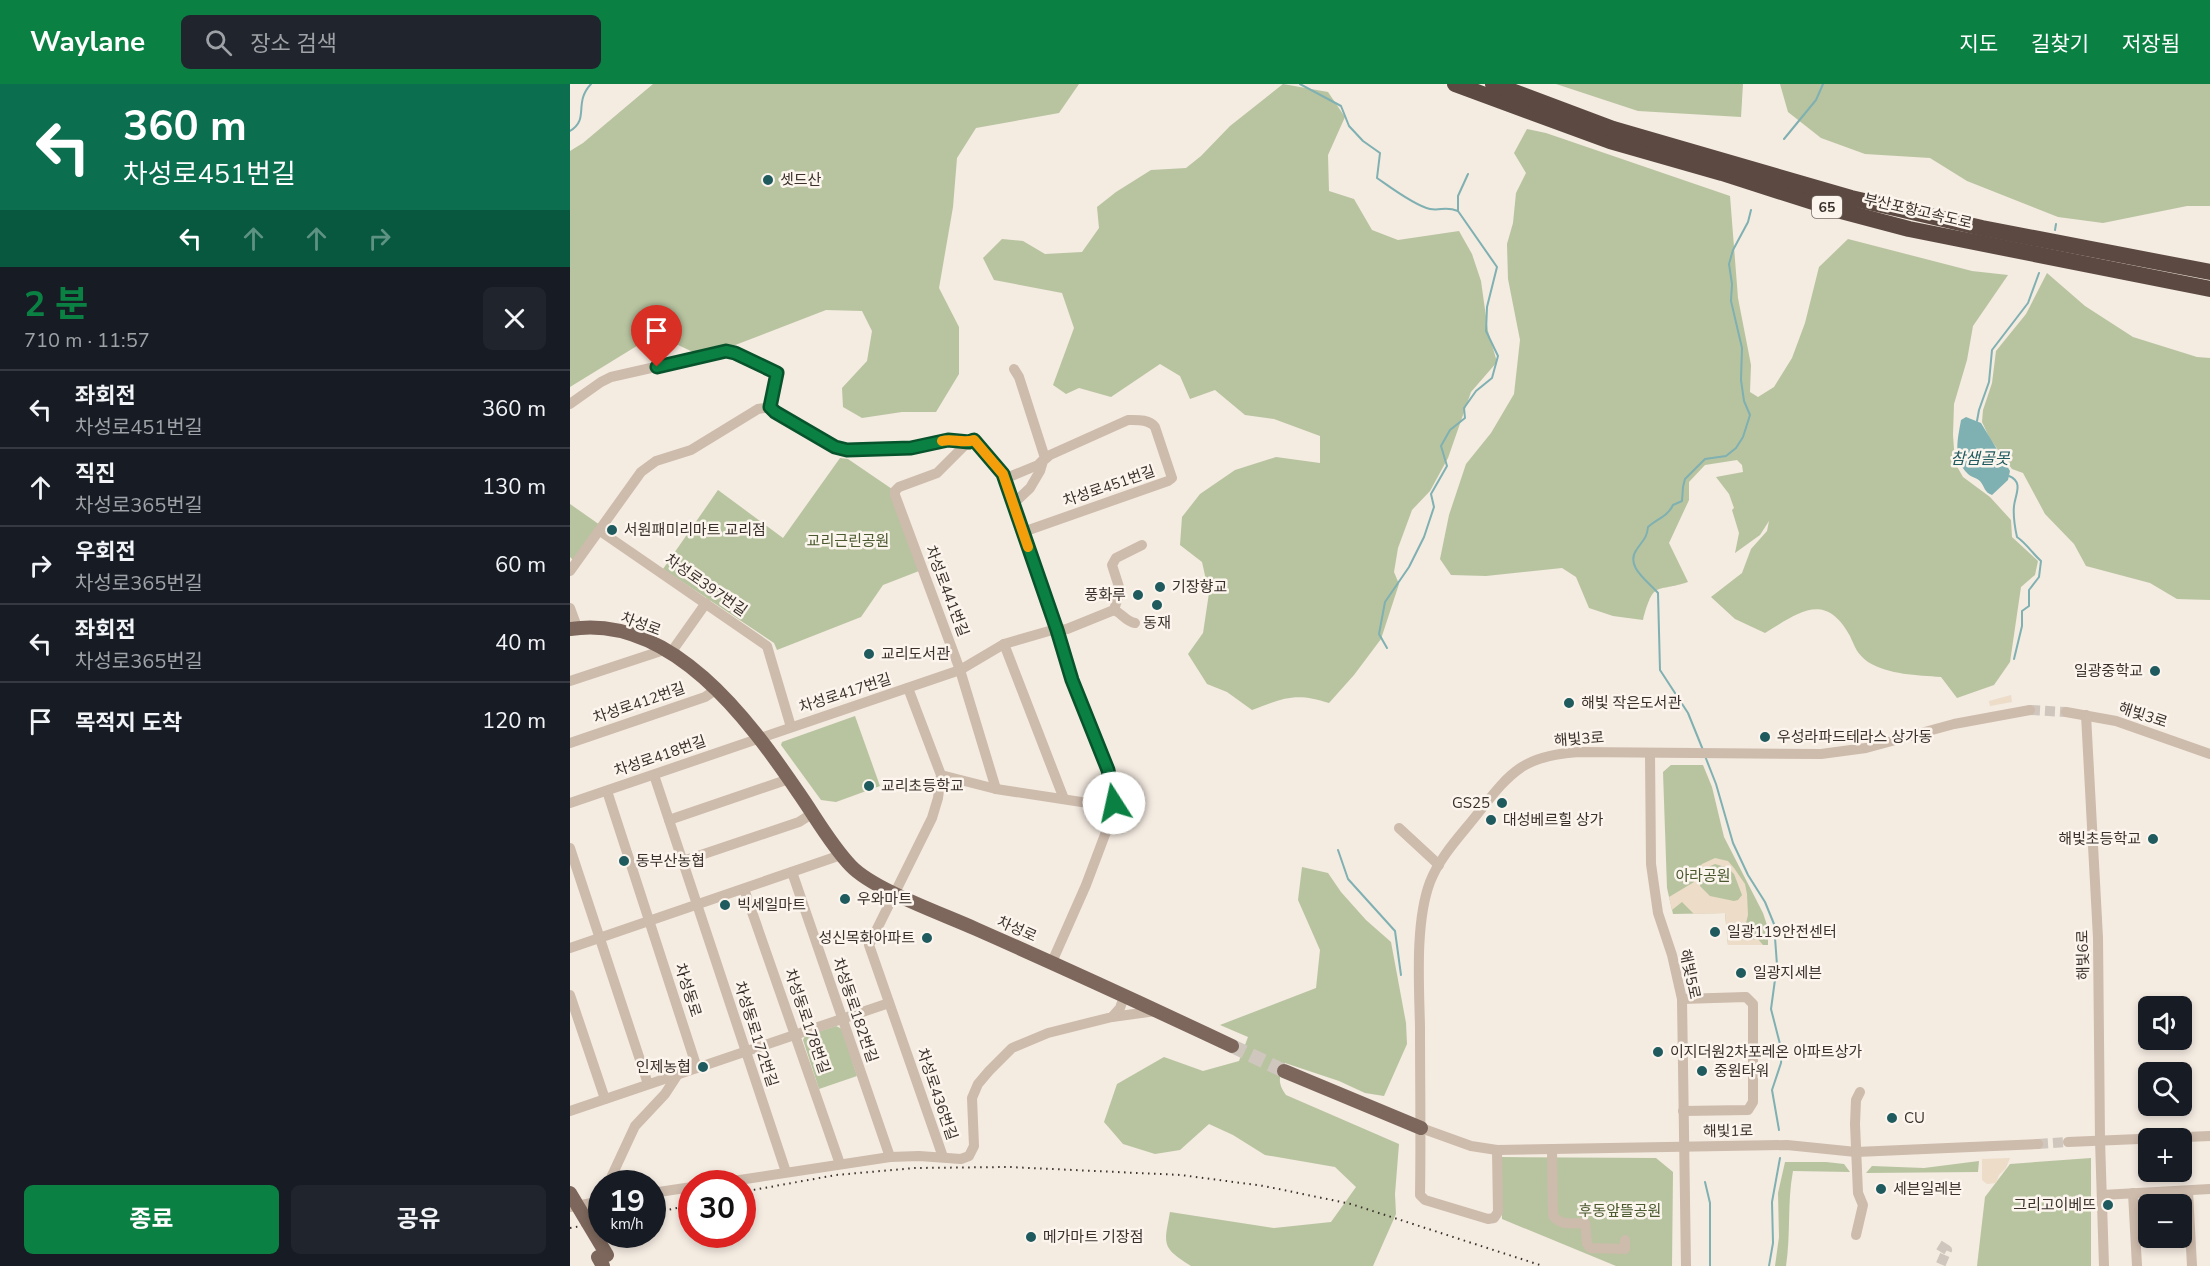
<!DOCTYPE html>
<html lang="ko">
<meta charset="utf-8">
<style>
body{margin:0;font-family:"Nunito Sans","Noto Sans KR",sans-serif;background:#20242c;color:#f1f3f6;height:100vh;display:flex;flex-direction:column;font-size:22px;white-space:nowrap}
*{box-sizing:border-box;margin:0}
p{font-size:20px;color:#9ea1a6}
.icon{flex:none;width:33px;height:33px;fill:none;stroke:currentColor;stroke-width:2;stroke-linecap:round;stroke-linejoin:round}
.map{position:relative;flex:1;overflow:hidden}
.details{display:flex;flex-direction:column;background:#171b24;width:570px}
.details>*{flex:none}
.top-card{background:#0b6e4f;color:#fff;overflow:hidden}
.controls{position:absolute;left:1568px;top:912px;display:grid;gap:12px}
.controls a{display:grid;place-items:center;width:54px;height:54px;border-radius:9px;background:#171b24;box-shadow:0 3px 9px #0003;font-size:30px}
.speed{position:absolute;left:18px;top:1086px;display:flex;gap:12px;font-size:30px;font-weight:700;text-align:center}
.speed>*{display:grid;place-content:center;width:78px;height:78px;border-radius:50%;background:#171b24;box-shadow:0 3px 9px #0003;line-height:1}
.speed small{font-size:15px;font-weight:400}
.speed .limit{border:9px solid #d22;background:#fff;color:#111}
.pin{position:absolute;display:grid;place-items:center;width:51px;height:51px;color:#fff;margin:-62px -26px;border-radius:50% 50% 50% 0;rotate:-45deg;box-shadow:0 0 6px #0007}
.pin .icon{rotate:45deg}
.me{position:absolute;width:66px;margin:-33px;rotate:350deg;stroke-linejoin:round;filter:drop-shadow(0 0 4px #0008)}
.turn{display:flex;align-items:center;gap:21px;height:126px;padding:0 24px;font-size:27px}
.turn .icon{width:78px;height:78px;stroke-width:2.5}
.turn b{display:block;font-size:42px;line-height:51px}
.lanes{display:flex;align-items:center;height:57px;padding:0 24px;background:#0003;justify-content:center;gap:30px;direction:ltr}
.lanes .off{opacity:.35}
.round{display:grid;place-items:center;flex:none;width:63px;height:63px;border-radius:9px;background:#20242c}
.overview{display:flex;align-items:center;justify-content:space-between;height:102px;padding:0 24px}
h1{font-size:36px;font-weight:700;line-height:45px;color:#0b8043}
.primary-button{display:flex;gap:12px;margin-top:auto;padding:12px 24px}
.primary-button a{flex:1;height:69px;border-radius:9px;background:#0b8043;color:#fff;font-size:24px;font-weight:700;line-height:69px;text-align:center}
.primary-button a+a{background:#20242c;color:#f1f3f6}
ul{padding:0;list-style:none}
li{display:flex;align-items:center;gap:18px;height:78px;padding:0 24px;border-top:2px solid #363941}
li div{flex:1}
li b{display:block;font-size:22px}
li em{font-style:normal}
header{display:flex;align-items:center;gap:36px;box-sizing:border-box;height:84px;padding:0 30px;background:#0b8043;color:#fff}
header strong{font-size:28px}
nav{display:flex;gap:33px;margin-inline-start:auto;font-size:21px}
.search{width:420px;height:54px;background:#20242c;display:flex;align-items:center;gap:15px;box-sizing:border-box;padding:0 21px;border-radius:9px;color:#9ea1a6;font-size:22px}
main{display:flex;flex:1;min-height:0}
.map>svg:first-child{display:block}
.green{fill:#b8c4a0}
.plaza{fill:#ecdcc8;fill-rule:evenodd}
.water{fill:#7fb0b2}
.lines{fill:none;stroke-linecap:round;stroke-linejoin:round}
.stream{stroke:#7fb0b2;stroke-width:2}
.minor-tunnel{stroke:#cfc6bd;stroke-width:10;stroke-dasharray:10 5;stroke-linecap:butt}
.major-tunnel{stroke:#cfc6bd;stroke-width:14;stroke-dasharray:14 7;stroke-linecap:butt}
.minor{stroke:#cdbbac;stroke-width:10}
.major{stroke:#7d675c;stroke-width:14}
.highway{stroke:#5c4a42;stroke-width:16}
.rail{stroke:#3b302b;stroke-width:2;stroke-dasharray:1.5 4.5;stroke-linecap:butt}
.major-bridge{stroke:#7d675c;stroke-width:14}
.route-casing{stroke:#07532c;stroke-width:15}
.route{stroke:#0b8043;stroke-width:10}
.slow{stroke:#f59e0b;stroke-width:10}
.poi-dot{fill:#1f5a5e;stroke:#fbf5ee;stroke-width:2}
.labels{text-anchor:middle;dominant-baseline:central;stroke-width:5;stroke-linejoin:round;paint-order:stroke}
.shield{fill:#fbf5ee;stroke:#756b66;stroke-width:1.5}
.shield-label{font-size:14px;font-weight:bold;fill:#3b302b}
.poi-label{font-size:15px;fill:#3b302b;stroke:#fbf5ee;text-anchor:start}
.street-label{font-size:15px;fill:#3b302b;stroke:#fbf5ee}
.park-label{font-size:15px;fill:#4a5a2e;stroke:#fbf5ee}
.water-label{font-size:16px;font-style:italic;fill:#1f5a5e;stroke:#fbf5ee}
</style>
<header>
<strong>Waylane</strong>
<div class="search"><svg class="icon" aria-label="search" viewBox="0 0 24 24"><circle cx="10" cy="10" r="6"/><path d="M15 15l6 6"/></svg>장소 검색</div>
<nav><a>지도</a><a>길찾기</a><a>저장됨</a></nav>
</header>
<main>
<section class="details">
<div class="top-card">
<div class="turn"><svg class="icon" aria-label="left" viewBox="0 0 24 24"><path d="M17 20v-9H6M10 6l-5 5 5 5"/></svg><div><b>360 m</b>차성로451번길</div></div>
<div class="lanes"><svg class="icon" aria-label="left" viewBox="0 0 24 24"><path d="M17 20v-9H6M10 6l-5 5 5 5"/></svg><svg class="icon off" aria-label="ahead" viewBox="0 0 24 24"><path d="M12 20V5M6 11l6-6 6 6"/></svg><svg class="icon off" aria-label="ahead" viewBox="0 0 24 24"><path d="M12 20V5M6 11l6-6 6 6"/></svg><svg class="icon off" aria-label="right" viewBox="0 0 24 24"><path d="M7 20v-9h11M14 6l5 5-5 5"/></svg></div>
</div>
<div class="overview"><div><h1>2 분</h1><p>710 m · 11:57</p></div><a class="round"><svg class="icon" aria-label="close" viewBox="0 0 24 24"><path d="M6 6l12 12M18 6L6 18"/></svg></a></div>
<ul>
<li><svg class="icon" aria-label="left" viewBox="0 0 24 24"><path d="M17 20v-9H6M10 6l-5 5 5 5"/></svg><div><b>좌회전</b><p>차성로451번길</p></div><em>360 m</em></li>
<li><svg class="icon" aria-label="ahead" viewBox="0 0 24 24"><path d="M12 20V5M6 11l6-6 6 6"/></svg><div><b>직진</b><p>차성로365번길</p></div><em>130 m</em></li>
<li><svg class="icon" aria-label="right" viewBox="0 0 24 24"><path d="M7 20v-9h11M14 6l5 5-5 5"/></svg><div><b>우회전</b><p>차성로365번길</p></div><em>60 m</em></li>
<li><svg class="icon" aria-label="left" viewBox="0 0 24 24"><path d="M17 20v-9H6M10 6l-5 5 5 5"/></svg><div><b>좌회전</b><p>차성로365번길</p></div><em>40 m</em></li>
<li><svg class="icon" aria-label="arrive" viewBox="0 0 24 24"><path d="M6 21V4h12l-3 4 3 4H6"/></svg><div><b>목적지 도착</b></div><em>120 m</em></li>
</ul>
<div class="primary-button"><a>종료</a><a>공유</a></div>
</section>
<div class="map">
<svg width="1640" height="1182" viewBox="0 0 1640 1182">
<rect width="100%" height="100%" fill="#f4ebe1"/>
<g class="green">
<path d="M83,0H509L489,29L406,44L387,74L383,123L369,204L389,243V290L366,328H332L292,334L273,323L272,304L297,277L302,247L292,227L256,226L134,273L95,255L70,260L0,303V67L13,59Z"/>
<path d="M713,0L758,8L775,33L758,71L759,107L784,115L802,146L828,156L889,147L902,170L911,197L918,247L927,278L901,308L878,374L860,407L842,426L828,464L824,488L829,500L811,555L784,591L759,619C726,608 713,614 682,626L657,608L637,600L618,570L633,549L639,509L632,478L610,461L612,433L630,410L665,386L706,373L750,379V352L704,335L675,331L645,306L620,315L610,292L590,280L541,313L509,304L496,310L483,301L504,244L492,209L424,196L413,174L432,155L453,157L475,170L512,168L529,144L527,123L546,108L581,86L616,84L631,72L660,42Z"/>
<path d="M986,0H1173L1171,33L1068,27Z"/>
<path d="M1210,0H1640V122H1617L1533,139L1488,133L1397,97L1360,74L1295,70L1251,54L1218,28Z"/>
<path d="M957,45L976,49L1160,112L1168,214L1181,281L1180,308L1188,313L1204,303L1222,274L1235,239L1249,183L1278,155L1402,187L1438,191L1403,242L1397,276L1384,320L1383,351L1385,379L1393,393L1420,413L1441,436L1442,453L1468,477L1465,491L1451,503L1440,578L1424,601L1387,614L1371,593C1347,591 1319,591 1298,578C1287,570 1285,563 1280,552C1255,506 1228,529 1195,549L1165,535L1141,513L1172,489L1181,465L1197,447L1199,437L1190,451L1165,469L1169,449L1162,426L1164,424L1159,410L1146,393L1173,388L1172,381L1167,376L1135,381L1119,398V416L1099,459L1118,498C1086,509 1084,495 1073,536L1043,532L1019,524L1006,493L992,484L916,492L881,491L870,475L879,431L896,380L921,349L944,310L950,256L938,195L937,160L943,139L946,109L956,89L944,69Z"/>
<path d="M1477,189L1515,222L1563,253L1627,273L1640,274V516L1607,515L1580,499L1516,482L1504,460L1475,430L1453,389L1442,385L1420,355L1412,338L1413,326L1422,299L1426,267L1456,230Z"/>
<path d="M270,374L278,375L322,405L349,487L313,501L291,533L207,566L204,559L93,485L148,406L213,454Z"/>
<path d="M0,420L30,441L3,476L0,473Z"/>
<path d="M285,632L310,702L266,718L251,716L211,661L212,658Z"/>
<path d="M1101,681H1133L1142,703L1154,753L1193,829L1198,844V861H1158L1155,829L1103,830L1097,804L1093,688Z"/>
<path d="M732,783L758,789L771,808L796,836L821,858L836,939L837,960L814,1012L795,1009L769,997L715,979C709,992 707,999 716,1011L829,1060L825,1110L826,1130L803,1182H621C591,1163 594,1161 600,1128L704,1144L761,1138L786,1103L765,1083L695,1071L663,1051L639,1040L610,1066L585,1070L553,1060L534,1038L547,1000L594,973L633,987L669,977L678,953L650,941L746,904L750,866L728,816Z"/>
<path d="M266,942L272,945L287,992L249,1005L233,956L235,952Z"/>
<path d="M931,1073L1086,1074L1103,1088L1102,1182H1046L932,1135Z"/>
<path d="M1521,1074V1182H1407L1415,1113L1440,1080Z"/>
<path d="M1409,1077L1408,1088L1296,1089L1302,1082L1354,1084Z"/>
<path d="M1215,1078H1256L1274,1080L1280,1088L1223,1087C1217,1118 1221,1150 1216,1182H1205L1209,1153L1208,1109Z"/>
</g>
<g class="plaza">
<path d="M1441,611L1442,618L1420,622L1419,617Z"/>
<path d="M1145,774L1158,777L1164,784L1175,800L1177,810L1178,831L1175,843L1170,846L1165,845V853L1175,856L1188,855L1193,861H1158L1155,829L1124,830L1112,818L1102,826L1099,813L1124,798L1125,789L1132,780ZM1145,780L1158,784L1164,790L1172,811L1168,816L1164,817L1140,812L1130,802V796L1134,785Z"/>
<path d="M1440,1074L1436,1084L1429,1091L1426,1099L1417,1100L1412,1096V1075Z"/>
</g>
<path class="water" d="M1396,333L1411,339L1440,387L1438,396L1422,411C1414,408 1415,403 1410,397C1407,394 1401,393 1398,390C1382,375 1388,354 1391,336Z"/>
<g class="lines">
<g class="stream">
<path d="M730,0L771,22L779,42L793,57L810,69L807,94C820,103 845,122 860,125C871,127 875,122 888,127"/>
<path d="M0,47C20,35 3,19 21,0"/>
<path d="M1214,55L1246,16L1253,0"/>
<path d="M1485,146L1486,140"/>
<path d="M1407,337L1409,326L1419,298L1422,266L1458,219L1469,189"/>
<path d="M1439,392C1454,398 1445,411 1444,422C1443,432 1445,444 1447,453C1457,460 1462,469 1471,477L1469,493L1459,506V522L1452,527V542L1444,575"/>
<path d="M817,564L809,550L815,518L839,483L854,453L864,423L861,410L877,382L871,362L880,346L895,334L894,324L906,307L922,294L928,272L916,247L917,223L927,183L888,127V112L898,90"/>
<path d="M1133,666L1118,629L1090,586L1088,509C1078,497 1054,482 1067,465C1073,456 1077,454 1078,443C1087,435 1098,432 1103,421L1112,417L1113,403L1115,395L1135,375L1156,372L1166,364L1173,353L1180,331L1174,317L1171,296L1172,264L1161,217L1162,200L1159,180L1163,166L1178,138L1181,126"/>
<path d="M1135,672L1146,700L1163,759L1178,791L1195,818L1204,840L1207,881L1201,925L1212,968L1211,979L1202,1006L1209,1046"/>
<path d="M768,766L778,795L825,847L831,891"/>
<path d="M1135,1098L1140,1119V1182"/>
<path d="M1199,1182L1203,1159L1202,1118L1210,1074"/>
</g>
<g class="minor-tunnel">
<path d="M1460,626L1496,628"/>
<path d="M1468,1060L1498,1058"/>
<path d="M1369,1161L1377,1166L1370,1182"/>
</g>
<path class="major-tunnel" d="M662,962L714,987"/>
<g class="minor">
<path d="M0,320L31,298L41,293L156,267L165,269L208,289L200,323"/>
<path d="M200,323L205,328L265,363L277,366L341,365L378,356L398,358L404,356L433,390L487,546L502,596L532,668L543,701L544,719L542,732L516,801L482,878"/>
<path d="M398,358L367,389L329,403L325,407V411L390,586L426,705"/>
<path d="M434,395L468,381L475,374L449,293L444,285"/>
<path d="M443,420L460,404L470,387L473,377L480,371L558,336C567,336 579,335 585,343L602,394L598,397L453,448"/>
<path d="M30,447L197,562L221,643"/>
<path d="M0,487L71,388L86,377L121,366L188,325L200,323"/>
<path d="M0,524L7,543"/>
<path d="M544,526L550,506L542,481L546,474L572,461"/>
<path d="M544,526C553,530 555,537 565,539"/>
<path d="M434,560L494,715"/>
<path d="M100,570L136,519"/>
<path d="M0,597L94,566"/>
<path d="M338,604L371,691L368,714L362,734L299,861L373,1073"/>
<path d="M1496,628L1546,637L1640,670"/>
<path d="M1516,631L1528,854L1530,1056L1534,1182"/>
<path d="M0,659L135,613L147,605"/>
<path d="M1080,669L1081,780L1088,829L1102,871L1112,915L1116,1182"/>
<path d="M84,691L216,1088"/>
<path d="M371,691L426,705L544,723"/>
<path d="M37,707L127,984"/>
<path d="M0,719L390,586L434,560L479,547L497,545L544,526"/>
<path d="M99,736L219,695"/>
<path d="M829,744L869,781"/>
<path d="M0,764L78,1000"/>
<path d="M113,777L229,738L243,729"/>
<path d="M222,788L320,1073"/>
<path d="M174,805L270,1080"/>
<path d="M0,864L271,771"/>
<path d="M0,911L35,1015"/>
<path d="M1112,915L1176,913L1183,920V1018L1178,1026L1113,1027"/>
<path d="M542,933L586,927"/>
<path d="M0,1027L319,919"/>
<path d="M851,1044L901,1062L927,1066L1217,1061L1286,1068L1468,1060"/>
<path d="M1498,1058L1640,1052"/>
<path d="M927,1066L928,1128L924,1134L918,1135L855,1116L850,1111C851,1055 850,999 850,943C849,900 845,838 860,798C870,772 892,750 909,728C941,687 955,671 1009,668L1251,670L1296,664L1384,640L1460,626"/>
<path d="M982,1066L983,1132C991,1142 1003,1139 1015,1139L1017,1159L1020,1164L1055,1165V1156"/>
<path d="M38,1100L65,1042L95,1010L108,990"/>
<path d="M143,1100L320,1073L349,1072L391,1075L399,1072L404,1062L402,1014L408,1000L419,987L442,964L478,949L542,933L550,924L554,913"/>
<path d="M1618,1107L1622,1182"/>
<path d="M82,1109L122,1103"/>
<path d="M1563,1109L1567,1182"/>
<path d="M1532,1111L1640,1105"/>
<path d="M0,1123L32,1117"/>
<path d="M1286,1151L1293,1121L1288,1109L1285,1040L1286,1016L1290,1008"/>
</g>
<g class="major">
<path d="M0,545C101,529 179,636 228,708C245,732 260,760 281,782C304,806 373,830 406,845C492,883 577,922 662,962"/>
<path d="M714,987L851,1044"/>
<path d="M28,1173L33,1182"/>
</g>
<g class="highway">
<path d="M885,0L1040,57L1152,89L1271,127L1339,145L1640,205"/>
<path d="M923,0L1043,45L1281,114L1412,144L1640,188"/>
</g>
<g class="rail">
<path d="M172,1108L266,1091L345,1084L439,1083L611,1091L694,1102L781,1120L973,1182"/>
<path d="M82,1129L122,1121"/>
<path d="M0,1144L32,1138"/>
</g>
<path class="major-bridge" d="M0,1109L37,1171"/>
</g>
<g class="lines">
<defs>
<path id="route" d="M87,283L156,267L165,269L207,289L200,323L205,328L265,363L277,366L341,364L378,356L399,358L404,356L433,390L487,546L502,596L538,686L544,719"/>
</defs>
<use href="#route" class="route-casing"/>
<use href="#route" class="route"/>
<path class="slow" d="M372,357C383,354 393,360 404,356L433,390L458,463"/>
</g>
<g class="poi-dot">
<circle cx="198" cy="96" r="6"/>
<circle cx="42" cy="446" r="6"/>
<circle cx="590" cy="503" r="6"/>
<circle cx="568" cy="511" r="6"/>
<circle cx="587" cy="521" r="6"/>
<circle cx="299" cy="570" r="6"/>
<circle cx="1585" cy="587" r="6"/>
<circle cx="999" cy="619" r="6"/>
<circle cx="1195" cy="653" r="6"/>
<circle cx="299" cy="702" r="6"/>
<circle cx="932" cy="719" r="6"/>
<circle cx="921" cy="736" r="6"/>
<circle cx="1583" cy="755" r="6"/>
<circle cx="54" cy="777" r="6"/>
<circle cx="275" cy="815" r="6"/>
<circle cx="155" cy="821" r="6"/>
<circle cx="1145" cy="848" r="6"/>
<circle cx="357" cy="854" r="6"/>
<circle cx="1171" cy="889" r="6"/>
<circle cx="1088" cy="968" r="6"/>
<circle cx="133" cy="983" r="6"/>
<circle cx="1132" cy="987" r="6"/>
<circle cx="1322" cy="1034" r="6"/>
<circle cx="1311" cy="1105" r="6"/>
<circle cx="1538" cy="1121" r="6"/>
<circle cx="461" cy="1153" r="6"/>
</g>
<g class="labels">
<rect class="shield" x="1242" y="112" width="30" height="22" rx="4.5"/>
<g class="shield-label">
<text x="1257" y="123">65</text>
</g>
<g class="poi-label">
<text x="210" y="96">셋드산</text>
<text x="54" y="446">서원패미리마트 교리점</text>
<text x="602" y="503">기장향교</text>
<text x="556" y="511" text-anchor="end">풍화루</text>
<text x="587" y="539" text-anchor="middle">동재</text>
<text x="311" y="570">교리도서관</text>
<text x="1573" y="587" text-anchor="end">일광중학교</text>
<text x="1011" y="619">해빛 작은도서관</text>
<text x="1207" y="653">우성라파드테라스 상가동</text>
<text x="311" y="702">교리초등학교</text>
<text x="920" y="719" text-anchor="end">GS25</text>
<text x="933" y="736">대성베르힐 상가</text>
<text x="1571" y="755" text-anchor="end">해빛초등학교</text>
<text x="66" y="777">동부산농협</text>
<text x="287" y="815">우와마트</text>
<text x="167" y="821">빅세일마트</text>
<text x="1157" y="848">일광119안전센터</text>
<text x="345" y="854" text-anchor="end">성신목화아파트</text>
<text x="1183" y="889">일광지세븐</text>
<text x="1100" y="968">이지더원2차포레온 아파트상가</text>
<text x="121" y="983" text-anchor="end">인제농협</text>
<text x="1144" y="987">중원타워</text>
<text x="1334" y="1034">CU</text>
<text x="1323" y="1105">세븐일레븐</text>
<text x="1526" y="1121" text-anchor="end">그리고이베뜨</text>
<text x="473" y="1153">메가마트 기장점</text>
</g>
<g class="street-label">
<text transform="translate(1348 127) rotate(13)">부산포항고속도로</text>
<text transform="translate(539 402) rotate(-19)">차성로451번길</text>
<text transform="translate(136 501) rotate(35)">차성로397번길</text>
<text transform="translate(377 507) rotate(69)">차성로441번길</text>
<text transform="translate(71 540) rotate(20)">차성로</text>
<text transform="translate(275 609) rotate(-18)">차성로417번길</text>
<text transform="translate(69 619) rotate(-19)">차성로412번길</text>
<text transform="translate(1573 631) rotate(18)">해빛3로</text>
<text transform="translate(1009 655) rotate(-4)">해빛3로</text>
<text transform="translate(90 672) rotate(-19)">차성로418번길</text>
<text transform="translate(447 845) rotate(24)">차성로</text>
<text transform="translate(1513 871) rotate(-91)">해빛6로</text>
<text transform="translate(1120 890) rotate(78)">해빛5로</text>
<text transform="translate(118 906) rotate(72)">차성동로</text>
<text transform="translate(285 926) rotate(71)">차성동로182번길</text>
<text transform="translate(237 937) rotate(71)">차성동로178번길</text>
<text transform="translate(186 950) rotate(72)">차성동로172번길</text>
<text transform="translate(367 1010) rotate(71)">차성로436번길</text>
<text transform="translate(1158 1047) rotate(-1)">해빛1로</text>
</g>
<g class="park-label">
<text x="278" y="457">교리근린공원</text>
<text x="1133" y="792">아라공원</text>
<text x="1050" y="1127">후동앞뜰공원</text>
</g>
<g class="water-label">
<text x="1410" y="375">참샘골못</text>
</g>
</g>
</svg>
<div class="controls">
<a><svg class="icon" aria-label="sound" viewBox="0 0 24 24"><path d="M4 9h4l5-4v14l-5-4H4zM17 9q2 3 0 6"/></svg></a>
<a><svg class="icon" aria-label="search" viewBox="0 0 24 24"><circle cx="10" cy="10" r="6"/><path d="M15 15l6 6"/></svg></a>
<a>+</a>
<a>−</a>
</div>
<div class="speed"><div>19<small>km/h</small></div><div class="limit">30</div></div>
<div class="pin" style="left:87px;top:283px;background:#d93025"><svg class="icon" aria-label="arrive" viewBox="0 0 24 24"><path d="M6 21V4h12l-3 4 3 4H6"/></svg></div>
<svg class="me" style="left:544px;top:719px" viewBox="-20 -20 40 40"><circle r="19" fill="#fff"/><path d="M0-13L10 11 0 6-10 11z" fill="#0b8043"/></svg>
</div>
</main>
